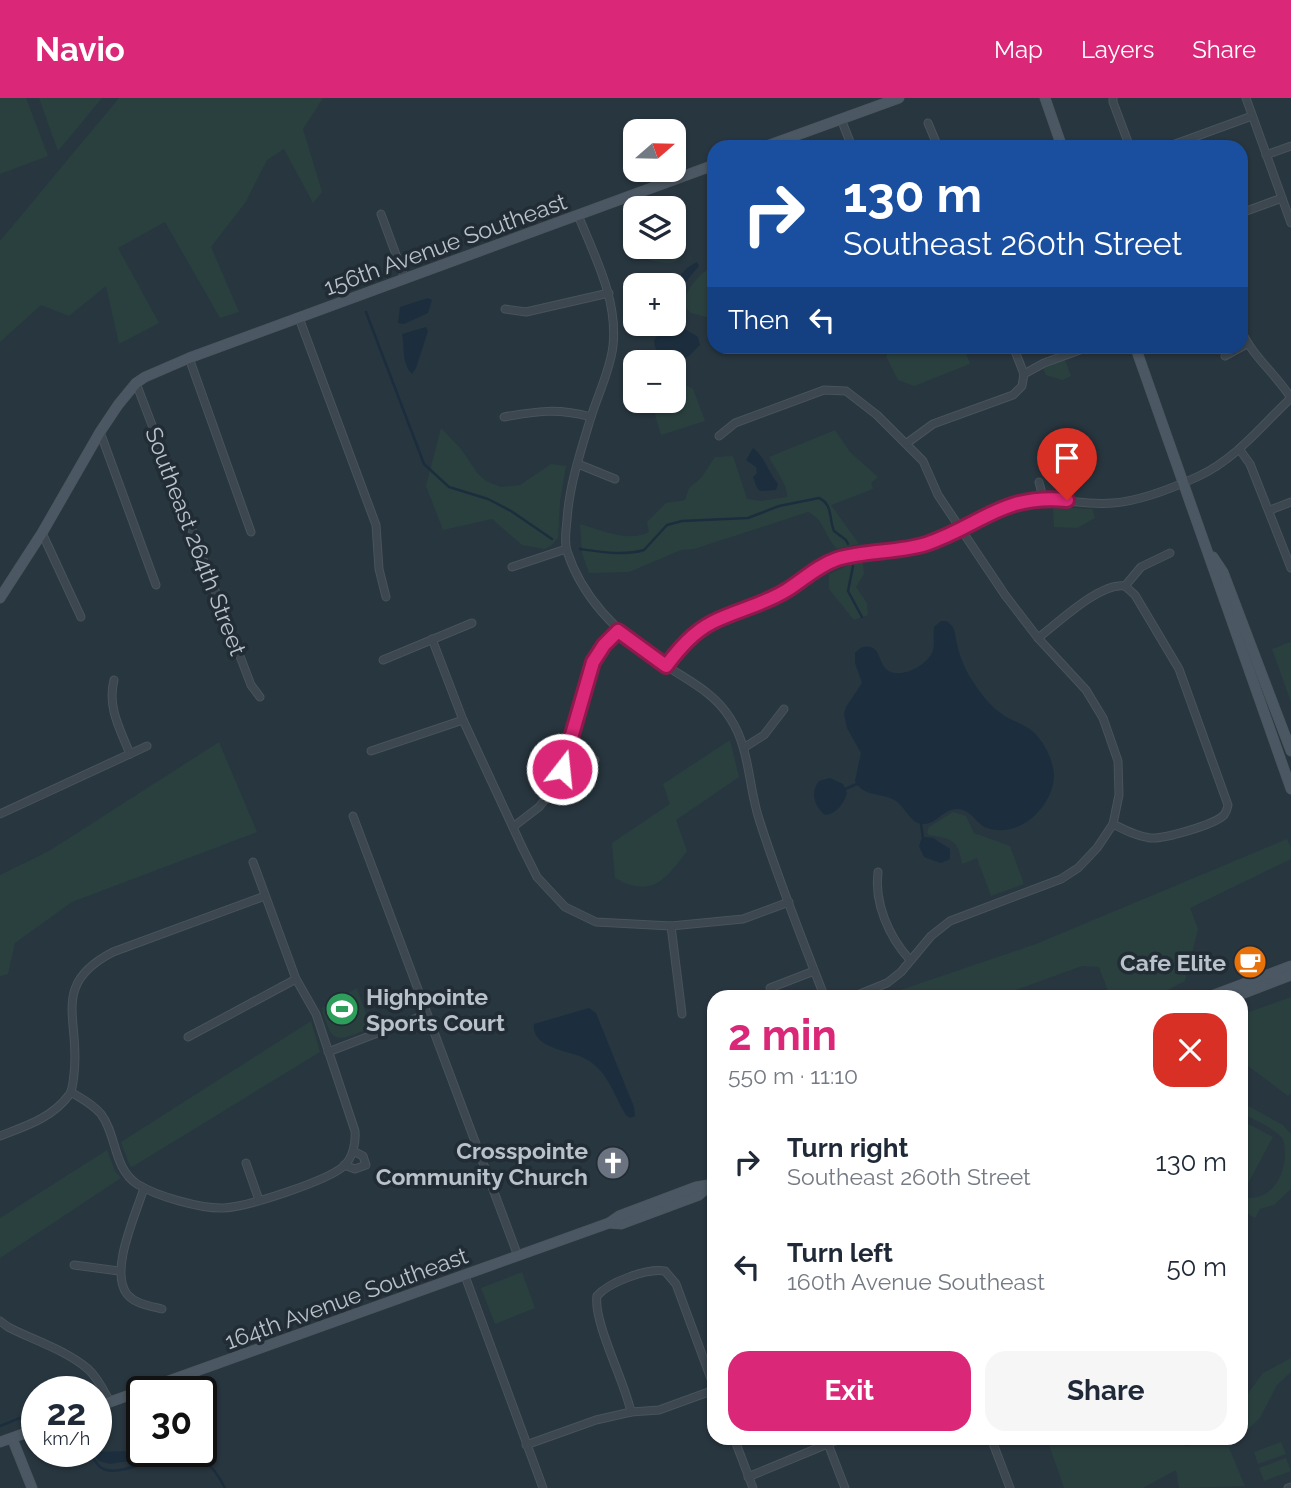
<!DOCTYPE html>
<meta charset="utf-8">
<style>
body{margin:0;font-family:Raleway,sans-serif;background:#f6f6f7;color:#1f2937;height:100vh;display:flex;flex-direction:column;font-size:26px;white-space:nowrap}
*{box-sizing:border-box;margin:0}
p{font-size:23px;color:#747a83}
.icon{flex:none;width:38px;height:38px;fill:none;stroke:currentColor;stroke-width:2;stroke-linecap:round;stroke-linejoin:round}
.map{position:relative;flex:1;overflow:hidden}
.details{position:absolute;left:707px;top:892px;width:541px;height:455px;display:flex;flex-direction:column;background:#fff;border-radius:21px;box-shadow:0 2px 5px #0004}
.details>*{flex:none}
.hud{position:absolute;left:707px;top:42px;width:541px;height:214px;border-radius:21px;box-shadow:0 2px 5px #0004;background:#1a4fa0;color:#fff;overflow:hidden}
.needle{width:46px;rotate:70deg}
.fabs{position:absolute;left:623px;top:21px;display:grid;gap:14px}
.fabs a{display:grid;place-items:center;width:63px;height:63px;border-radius:14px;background:#fff;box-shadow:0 2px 5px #0004;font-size:35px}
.speed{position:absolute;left:21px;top:1278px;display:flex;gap:14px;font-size:35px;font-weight:700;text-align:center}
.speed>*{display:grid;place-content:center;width:91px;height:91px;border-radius:50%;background:#fff;box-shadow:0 2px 5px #0004;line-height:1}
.speed small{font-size:18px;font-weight:400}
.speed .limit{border:4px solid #111;border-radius:10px;background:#fff;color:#111}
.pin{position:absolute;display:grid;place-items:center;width:60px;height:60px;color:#fff;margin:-72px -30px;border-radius:50% 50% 50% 0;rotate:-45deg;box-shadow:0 0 7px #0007}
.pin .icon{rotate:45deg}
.me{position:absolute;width:77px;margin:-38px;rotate:16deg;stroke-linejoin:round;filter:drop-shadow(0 0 5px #0008)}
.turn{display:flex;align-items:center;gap:24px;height:147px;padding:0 21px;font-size:32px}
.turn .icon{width:91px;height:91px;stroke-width:2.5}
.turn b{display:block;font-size:49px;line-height:60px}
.then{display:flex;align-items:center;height:66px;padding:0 21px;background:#0003;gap:14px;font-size:26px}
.round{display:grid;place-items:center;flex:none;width:74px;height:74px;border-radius:21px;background:#f6f6f7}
.head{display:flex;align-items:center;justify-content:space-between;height:119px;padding:0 21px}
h1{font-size:42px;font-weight:700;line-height:52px;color:#db2777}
.primary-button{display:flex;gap:14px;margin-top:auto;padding:14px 21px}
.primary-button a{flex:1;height:80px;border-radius:21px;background:#db2777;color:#fff;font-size:28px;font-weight:700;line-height:80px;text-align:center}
.primary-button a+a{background:#f6f6f7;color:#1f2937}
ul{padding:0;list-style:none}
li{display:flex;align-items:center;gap:21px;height:105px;padding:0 21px}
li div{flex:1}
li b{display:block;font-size:26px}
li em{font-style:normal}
header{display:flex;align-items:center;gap:42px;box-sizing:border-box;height:98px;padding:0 35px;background:#db2777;color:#fff}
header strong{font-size:33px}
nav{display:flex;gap:38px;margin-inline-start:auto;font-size:24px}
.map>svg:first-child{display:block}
.green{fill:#2a403f}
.water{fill:#1c2e3d}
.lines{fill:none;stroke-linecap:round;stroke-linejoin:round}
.stream{stroke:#1c2e3d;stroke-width:2.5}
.street-casing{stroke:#49535b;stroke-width:9}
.secondary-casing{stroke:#49535b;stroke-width:11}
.street{stroke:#3c474f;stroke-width:7}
.secondary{stroke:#4b5762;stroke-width:10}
.route-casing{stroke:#8e194d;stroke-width:18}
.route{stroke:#db2777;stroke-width:12}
.labels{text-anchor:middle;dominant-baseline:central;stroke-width:7;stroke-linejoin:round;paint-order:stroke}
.street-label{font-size:23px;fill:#b9c2ca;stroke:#212c35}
.poi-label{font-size:23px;font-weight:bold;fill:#b9c2ca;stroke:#212c35;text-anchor:end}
</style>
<header>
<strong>Navio</strong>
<nav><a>Map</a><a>Layers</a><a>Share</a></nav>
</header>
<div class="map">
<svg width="1291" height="1390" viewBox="0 0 1291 1390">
<rect width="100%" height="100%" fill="#28363f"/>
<g class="green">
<path d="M0,0H26L48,58L0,76Z"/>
<path d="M39,0H102L58,53Z"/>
<path d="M119,0H323L303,31L322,94L313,105L284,51L267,62L245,105L211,149L239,214L220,220L165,124L118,150L159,225L119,246L106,188L69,218L41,207L0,244V143Z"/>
<path d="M635,120V149H674V140L685,147L680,161C672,166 668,165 659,164C632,160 633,152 625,127L629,122Z"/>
<path d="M714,169V221L691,215L684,208C681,197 703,170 714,169Z"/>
<path d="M894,249H964L970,266L914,288L898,282L886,258Z"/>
<path d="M1065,262L1071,278L1062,282L1046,277L1043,270Z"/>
<path d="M674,281L693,291L705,323L661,337L651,303H674Z"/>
<path d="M441,330L461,351L478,376L486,383L501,389L520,387L551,366L566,368L560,404L558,440L552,447L545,451L522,447L492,421L443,432L426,388Z"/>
<path d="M835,332L850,354L878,379L871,385L873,391L831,407L859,446L837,451C825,439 825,422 808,414L694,451L681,452L629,474L589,475L582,455L580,426C601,432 629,445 649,434L647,424L666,405L685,402L689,390L701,380L715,359L733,358L747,401L761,403L787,399C788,386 775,372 769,359Z"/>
<path d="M1053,409L1092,411L1095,420L1077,430L1054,429Z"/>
<path d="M863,464L864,476L856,489L867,505L868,517L854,522L829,491V476L851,466Z"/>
<path d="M1291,544V604L1272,551Z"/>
<path d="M730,642L739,679L676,722L687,753C666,781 652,801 615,780L612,745L670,706L663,686Z"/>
<path d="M219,644L257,734L72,804L15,845L8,876L0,878V777L49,753Z"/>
<path d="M953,714L966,718L974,735L1010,748L1024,786L991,798L977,760L962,766C958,741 952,741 929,737L927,734L929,729Z"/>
<path d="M1287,741L1291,750V761L1190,810L1198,831L1185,883L1154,899H1110L1099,869L1082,868L997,899H880L1036,846Z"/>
<path d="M357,890L371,930C338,942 332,950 322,910Z"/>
<path d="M1291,899V995L1288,998L1244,965L1241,966V917Z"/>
<path d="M311,923L320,954L132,1069L129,1066L121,1044Z"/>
<path d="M1241,1004L1283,1027L1291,1036V1091L1274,1107L1260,1111L1255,1120L1241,1112V1099C1273,1106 1291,1072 1283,1041C1273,1029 1254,1022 1241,1015Z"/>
<path d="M1241,1022L1273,1039L1245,1091L1241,1088Z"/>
<path d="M107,1052L115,1073L121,1080L0,1160V1120Z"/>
<path d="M522,1174L535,1210L495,1226L481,1190Z"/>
<path d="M1291,1260V1274L1277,1287L1260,1320L1241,1338V1305L1263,1275Z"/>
<path d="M1047,1341H1148L1188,1348L1207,1341H1238L1229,1350L1245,1388L1179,1390L1176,1372L1143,1390H1064Z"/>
<path d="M1281,1344L1286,1356L1258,1366L1254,1354Z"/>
<path d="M1286,1360L1291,1373L1264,1383L1259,1370Z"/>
</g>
<g class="water">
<path d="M697,164L699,168C687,182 664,208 680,227C684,232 693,235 698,239L700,247L689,258L672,264C662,261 654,254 654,242L667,226H674C674,200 670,177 697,164Z"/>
<path d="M428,200L432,202L428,215L404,226L398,225L400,209Z"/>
<path d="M426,229L428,233L416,270L412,276C401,264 405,250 402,236Z"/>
<path d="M753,350C765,359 768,374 778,386L776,392L760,393L757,390L753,379L757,375L756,369L746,362Z"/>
<path d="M941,523C945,523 947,522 950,526C956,531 955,539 957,546C960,560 966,574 974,585C981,596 991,609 1002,616C1011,623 1022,625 1031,632C1043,641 1054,663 1054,678C1053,709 1019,741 987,730C975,726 972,711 957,711C943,711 937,726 924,726C911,727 906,710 896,703C882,694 864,700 855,683L861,655L847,630L844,616L846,609L862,585L855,565V555C859,551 863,547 870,549C880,551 879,564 886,571C899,583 929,567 933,552C935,545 933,537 934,529Z"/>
<path d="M830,680L843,686L847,695C844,706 836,716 825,717C814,708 810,694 819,683Z"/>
<path d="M925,739L933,740L950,751V761L941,765L924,759L919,748L921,742Z"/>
<path d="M589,910L596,915L634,1009L635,1018L630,1020L626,1017C613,996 608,972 584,960C567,952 531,950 534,926Z"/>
<path d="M125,1353L128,1363L110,1366L99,1363L94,1357L99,1354Z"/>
</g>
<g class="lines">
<g class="stream">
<path d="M366,214L424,366L449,389L488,401L511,413L552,441"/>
<path d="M580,451C601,454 624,458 644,452L667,427L682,423L748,420L779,408L819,400C833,406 829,422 834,433L846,442L848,446"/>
<path d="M853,468L848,493L862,519"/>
<path d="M845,691L857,686"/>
<path d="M921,726L923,740"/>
<path d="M0,1328L37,1313"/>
<path d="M89,1353C92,1357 95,1364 99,1368C114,1383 157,1358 176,1353"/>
<path d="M178,1353C206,1361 211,1364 225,1390"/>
</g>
<defs>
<g id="street">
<path d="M1113,0V4L1128,44L1131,49"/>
<path d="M1246,0L1291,125"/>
<path d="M841,21L852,49"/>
<path d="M928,25L938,49"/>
<path d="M1167,49L1252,18"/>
<path d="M1266,57L1291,48"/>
<path d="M1241,115L1282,100"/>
<path d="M381,116L405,181"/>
<path d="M578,117C595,159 618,202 613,248C610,273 598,296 591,319C581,352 569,388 567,422C566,432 564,444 567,453C583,503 623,540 665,567C689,583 715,595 730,620C750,650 748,687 759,721C778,781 802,841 825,900"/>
<path d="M505,211L526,214L609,195"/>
<path d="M299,220L376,427L379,471L386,499"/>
<path d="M1241,232C1252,258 1276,276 1291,300"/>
<path d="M1013,248L1024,276"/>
<path d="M1225,258L1247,246"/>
<path d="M189,260L251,434"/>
<path d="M1024,276L1044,265L1091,248"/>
<path d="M136,285L251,587L260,599"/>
<path d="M504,319C537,313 558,310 591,319"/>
<path d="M100,334L156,487"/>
<path d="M719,338L735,325L824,292L846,293L877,317L923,363L938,397L1005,497L1038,540L1086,592L1103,620L1118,663L1119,697L1113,726L1097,750L1078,770L1061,781L950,823L931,838L901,874L887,885L850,900"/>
<path d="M907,345L933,326L1013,297L1022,288L1024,276"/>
<path d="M1240,352L1250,366L1291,470"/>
<path d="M578,366L615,381"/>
<path d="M1039,384L1043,400"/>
<path d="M1270,412L1291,404"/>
<path d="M42,435L81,519"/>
<path d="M512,469L566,451"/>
<path d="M1038,540C1058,525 1100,484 1125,488L1141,469L1170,455"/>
<path d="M432,541L463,622L523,751L537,779L565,809L596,824L671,828L743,821L789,804"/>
<path d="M383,562L472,525"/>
<path d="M666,568C679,551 693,535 712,525C735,512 762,507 785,493C802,483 815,469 834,462C867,450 904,455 937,442C967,431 991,409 1024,403C1054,398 1083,408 1113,405C1141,403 1173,390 1199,378C1237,360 1261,328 1291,300"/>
<path d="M114,582C107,609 120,631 130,656"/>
<path d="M745,649L764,637L784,611"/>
<path d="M371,653L463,622"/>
<path d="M567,656L595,662"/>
<path d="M0,716L147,648"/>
<path d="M353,718L518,1158"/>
<path d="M1113,726C1125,732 1136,738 1150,740C1164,741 1214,727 1224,717C1227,713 1227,711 1228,707L1179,571L1135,497L1125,488"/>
<path d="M513,729L539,709L558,685L593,564L604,547L618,533"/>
<path d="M878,774C874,805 889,839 910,862"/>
<path d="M671,828L682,916"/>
<path d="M770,890L814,873"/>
<path d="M188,939L296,881"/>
<path d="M328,954L427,916"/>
<path d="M71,994C82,1001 93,1006 101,1016C117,1037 113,1070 137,1086C156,1098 201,1111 224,1110C247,1109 327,1083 344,1068C353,1059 356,1045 355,1033L316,916L296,881L253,764"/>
<path d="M0,1038C26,1028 52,1020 69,997C73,992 73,983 74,976C81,922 49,887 113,854L265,798"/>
<path d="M246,1065L259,1102"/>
<path d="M344,1067L355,1071L366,1067L363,1058L353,1053"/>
<path d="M144,1090C136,1116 109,1173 127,1196C135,1206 150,1208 162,1211"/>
<path d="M74,1167L119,1173"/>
<path d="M465,1178L543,1390"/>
<path d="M0,1223L8,1229C33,1242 66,1252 88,1271C98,1280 104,1293 110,1304"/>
<path d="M631,1314C625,1284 593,1224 597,1198C609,1184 647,1170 665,1173L676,1186L714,1289"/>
<path d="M734,1340L753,1390"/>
<path d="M991,1340L1010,1390"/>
<path d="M828,1346L845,1390"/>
<path d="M526,1347L596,1322L631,1314L659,1312L714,1292"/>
<path d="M748,1379L842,1340"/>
<path d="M1288,1390L1291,1389"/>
</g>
<g id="secondary">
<path d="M1045,0L1062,49"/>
<path d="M764,49L899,0"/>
<path d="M1135,248L1291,691"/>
<path d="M1213,459L1223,474L1291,653"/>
<path d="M0,500L42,435L100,334L118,307L136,285L145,279L189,260L714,67"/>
<path d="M1206,900L1291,868"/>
<path d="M1231,900L1291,877"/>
<path d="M609,1125L621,1126L699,1097L709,1088"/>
<path d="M96,1309L609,1125L619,1118L696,1089L714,1086"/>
<path d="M12,1340L32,1390"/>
<path d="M0,1344L37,1331"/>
</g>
</defs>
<use href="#street" class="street-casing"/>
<use href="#secondary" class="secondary-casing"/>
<use href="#street" class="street"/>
<use href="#secondary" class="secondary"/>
</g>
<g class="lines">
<defs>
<path id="route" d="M562,671L593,564L604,547L618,533L666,568C679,551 693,534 713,524C737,512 763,507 787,492C803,482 817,468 837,461C866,452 897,455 926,446C982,427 1001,396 1067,402"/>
</defs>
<use href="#route" class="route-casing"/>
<use href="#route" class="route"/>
</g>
<defs>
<symbol id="cafe-disc" viewBox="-11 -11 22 22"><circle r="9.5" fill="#e8710a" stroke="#212c35"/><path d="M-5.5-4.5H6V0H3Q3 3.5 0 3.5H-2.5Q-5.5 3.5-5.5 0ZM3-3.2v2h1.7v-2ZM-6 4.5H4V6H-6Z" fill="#fff"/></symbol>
<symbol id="stadium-disc" viewBox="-11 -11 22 22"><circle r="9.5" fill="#2e9e5b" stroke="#212c35"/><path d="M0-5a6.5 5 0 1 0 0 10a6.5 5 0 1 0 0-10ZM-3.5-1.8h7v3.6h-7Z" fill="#fff"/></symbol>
<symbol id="church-disc" viewBox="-11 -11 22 22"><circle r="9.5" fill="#6b7280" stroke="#212c35"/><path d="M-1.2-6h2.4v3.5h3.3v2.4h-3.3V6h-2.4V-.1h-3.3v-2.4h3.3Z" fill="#fff"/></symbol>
</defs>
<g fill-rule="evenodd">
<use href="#cafe-disc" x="1231" y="845" width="38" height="38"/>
<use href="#stadium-disc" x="323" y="892" width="38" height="38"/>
<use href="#church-disc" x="594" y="1046" width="38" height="38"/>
</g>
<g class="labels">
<g class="street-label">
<text transform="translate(445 146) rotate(-20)">156th Avenue Southeast</text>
<text transform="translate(196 443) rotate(69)">Southeast 264th Street</text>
<text transform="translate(346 1200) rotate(-20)">164th Avenue Southeast</text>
</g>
<g class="poi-label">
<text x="1226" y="864">Cafe Elite</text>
<text x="366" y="898" text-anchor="start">Highpointe<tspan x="366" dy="26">Sports Court</tspan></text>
<text x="588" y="1052">Crosspointe<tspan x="588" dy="26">Community Church</tspan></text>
</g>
</g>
</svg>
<div class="fabs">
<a><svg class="needle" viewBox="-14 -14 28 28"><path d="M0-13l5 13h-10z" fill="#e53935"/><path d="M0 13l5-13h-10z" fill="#747a83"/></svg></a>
<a><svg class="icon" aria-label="layers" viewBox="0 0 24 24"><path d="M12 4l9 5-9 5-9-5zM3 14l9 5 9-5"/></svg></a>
<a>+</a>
<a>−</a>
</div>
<div class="speed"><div>22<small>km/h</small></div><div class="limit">30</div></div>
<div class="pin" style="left:1067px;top:402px;background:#d93025"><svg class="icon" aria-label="arrive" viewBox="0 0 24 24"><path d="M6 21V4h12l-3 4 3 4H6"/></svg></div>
<svg class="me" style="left:562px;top:671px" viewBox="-20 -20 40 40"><circle r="17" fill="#db2777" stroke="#fff" stroke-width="3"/><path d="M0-11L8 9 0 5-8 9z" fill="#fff"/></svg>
<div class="hud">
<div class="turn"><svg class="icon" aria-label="right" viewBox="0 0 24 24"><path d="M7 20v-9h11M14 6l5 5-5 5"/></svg><div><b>130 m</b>Southeast 260th Street</div></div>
<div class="then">Then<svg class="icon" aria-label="left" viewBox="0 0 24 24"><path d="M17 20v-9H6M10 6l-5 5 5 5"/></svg></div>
</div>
<section class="details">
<div class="head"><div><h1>2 min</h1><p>550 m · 11:10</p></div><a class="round" style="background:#d93025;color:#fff"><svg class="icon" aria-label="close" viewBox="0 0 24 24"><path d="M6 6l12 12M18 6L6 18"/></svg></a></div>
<ul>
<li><svg class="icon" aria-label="right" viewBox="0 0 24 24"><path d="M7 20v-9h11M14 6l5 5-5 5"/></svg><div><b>Turn right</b><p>Southeast 260th Street</p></div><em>130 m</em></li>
<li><svg class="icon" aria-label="left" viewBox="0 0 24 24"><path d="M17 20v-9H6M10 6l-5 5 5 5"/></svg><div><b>Turn left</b><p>160th Avenue Southeast</p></div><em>50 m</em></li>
</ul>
<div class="primary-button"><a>Exit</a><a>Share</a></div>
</section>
</div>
